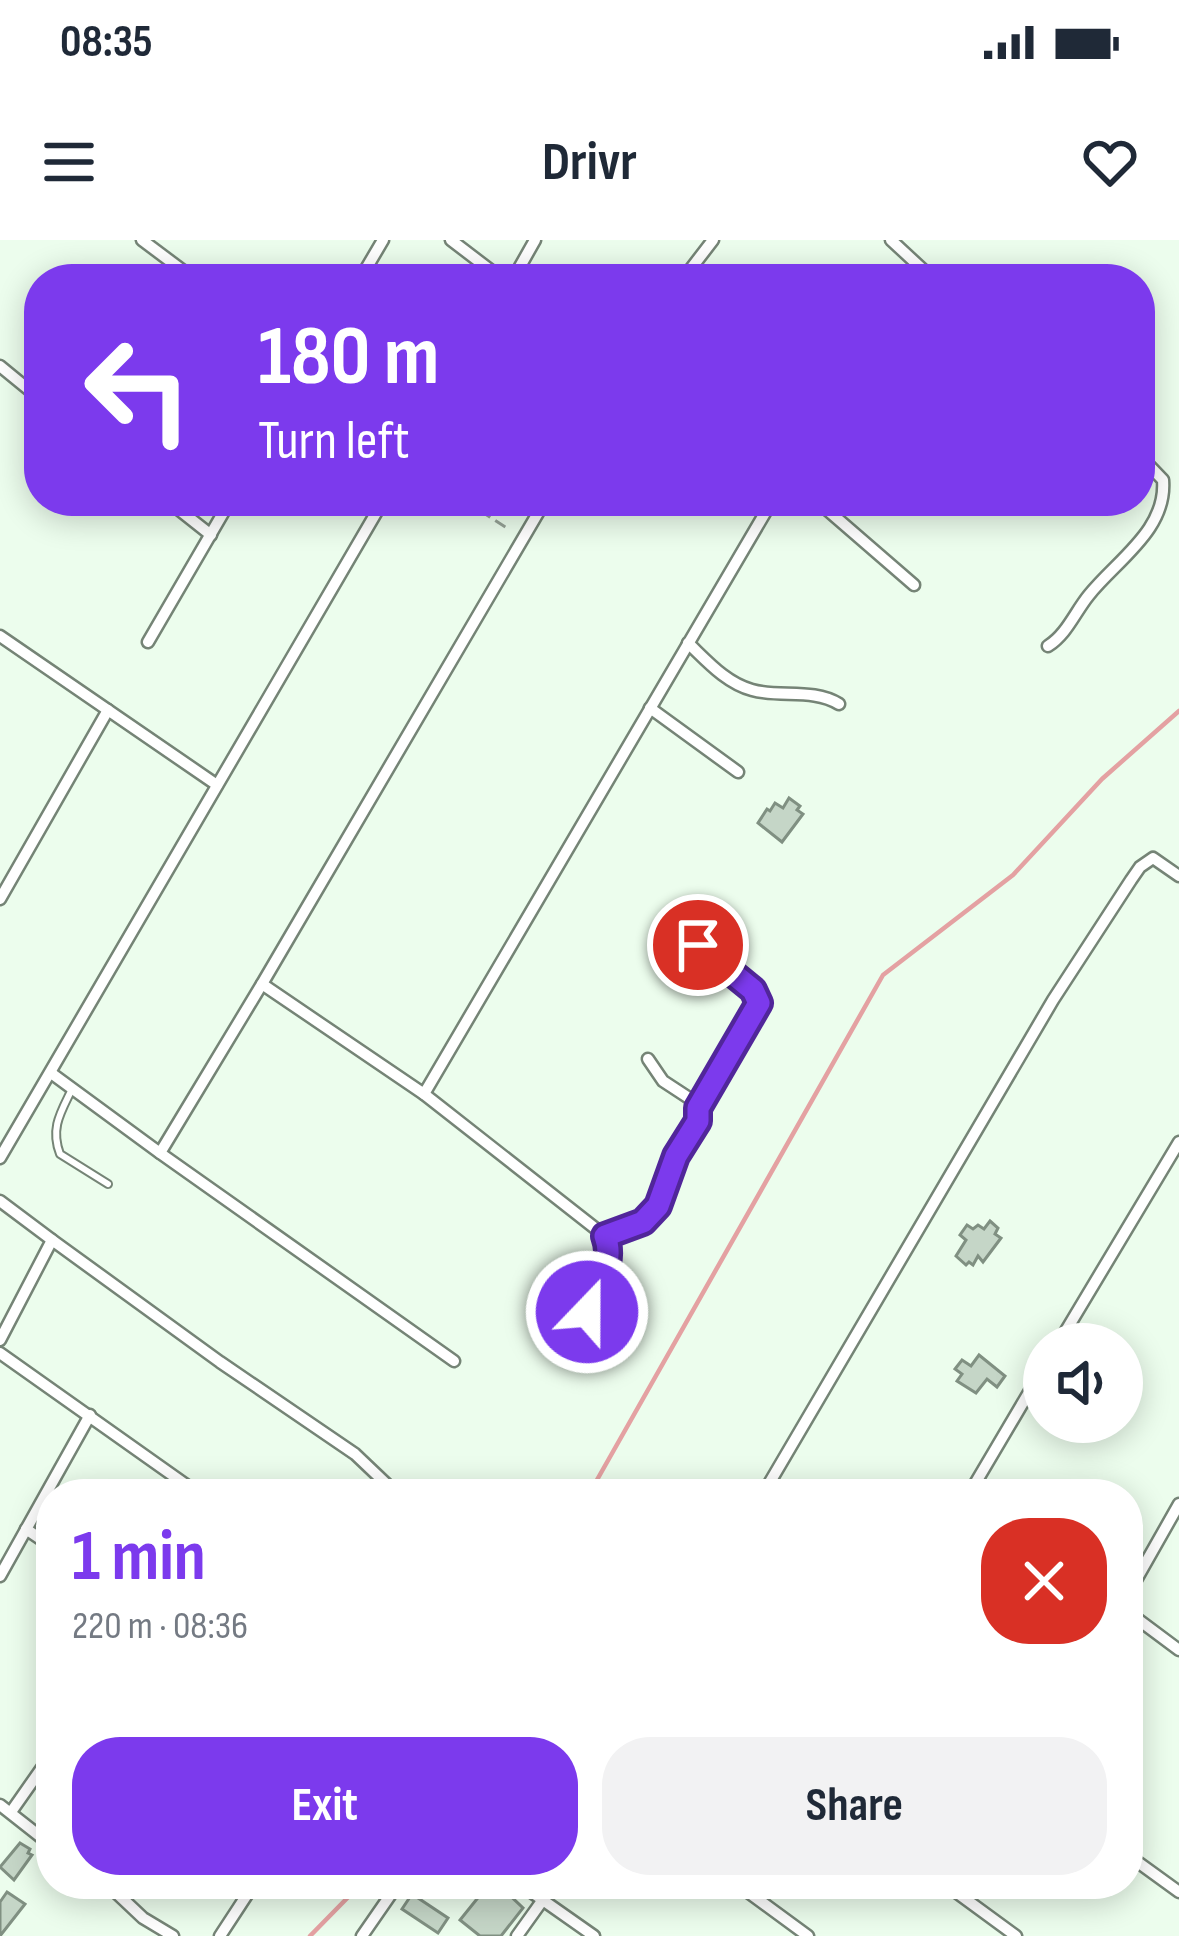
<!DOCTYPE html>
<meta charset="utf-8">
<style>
body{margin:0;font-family:"Sofia Sans Condensed",sans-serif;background:#f2f2f3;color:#1f2937;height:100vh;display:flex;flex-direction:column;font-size:45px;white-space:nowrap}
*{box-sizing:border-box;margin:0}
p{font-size:39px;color:#747a83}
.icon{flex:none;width:66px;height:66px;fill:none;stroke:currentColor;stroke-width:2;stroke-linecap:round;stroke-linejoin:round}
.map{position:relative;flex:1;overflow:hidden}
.sheet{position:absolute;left:36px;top:1239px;width:1107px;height:420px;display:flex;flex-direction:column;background:#fff;border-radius:48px;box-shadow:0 6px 30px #0003}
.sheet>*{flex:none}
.hud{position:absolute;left:24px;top:24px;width:1131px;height:252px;border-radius:48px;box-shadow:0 6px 30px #0003;background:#7c3aed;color:#fff;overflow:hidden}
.controls{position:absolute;left:1023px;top:1083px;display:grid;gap:24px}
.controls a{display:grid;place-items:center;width:120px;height:120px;border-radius:50%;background:#fff;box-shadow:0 6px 30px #0003;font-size:60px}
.pin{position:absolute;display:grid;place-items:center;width:102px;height:102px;color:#fff;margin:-51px;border:6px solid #fff;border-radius:50%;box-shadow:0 3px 12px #0007}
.me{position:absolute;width:132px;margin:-66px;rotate:22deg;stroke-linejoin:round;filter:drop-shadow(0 0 9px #0008)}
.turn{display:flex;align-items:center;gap:42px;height:252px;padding:0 36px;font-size:54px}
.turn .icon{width:156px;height:156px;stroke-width:2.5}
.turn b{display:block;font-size:84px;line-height:102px}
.round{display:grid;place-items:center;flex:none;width:126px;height:126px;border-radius:48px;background:#f2f2f3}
.headline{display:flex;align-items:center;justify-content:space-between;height:204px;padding:0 36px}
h1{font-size:72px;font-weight:700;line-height:90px;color:#7c3aed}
.cta{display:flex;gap:24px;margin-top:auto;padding:24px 36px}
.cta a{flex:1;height:138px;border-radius:48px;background:#7c3aed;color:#fff;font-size:48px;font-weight:700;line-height:138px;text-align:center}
.cta a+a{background:#f2f2f3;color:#1f2937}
.status{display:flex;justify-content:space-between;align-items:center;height:84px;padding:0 60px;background:#fff;direction:ltr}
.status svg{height:33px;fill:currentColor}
header{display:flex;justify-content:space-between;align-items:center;height:156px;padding:0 36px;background:#fff;font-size:54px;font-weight:700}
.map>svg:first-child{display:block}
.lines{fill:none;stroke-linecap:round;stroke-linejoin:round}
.stream{stroke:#e4a1a2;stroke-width:4.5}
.building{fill:#c5d6c7;stroke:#809082;stroke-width:3}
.lane-casing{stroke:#758476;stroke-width:10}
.street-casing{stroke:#758476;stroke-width:15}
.path{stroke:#95a296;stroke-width:3;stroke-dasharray:12 6;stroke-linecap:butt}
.lane{stroke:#fff;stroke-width:6}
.street{stroke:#fff;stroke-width:10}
.route-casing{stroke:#51269a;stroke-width:30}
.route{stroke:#7c3aed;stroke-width:21}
</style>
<div class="status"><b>08:35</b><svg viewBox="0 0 49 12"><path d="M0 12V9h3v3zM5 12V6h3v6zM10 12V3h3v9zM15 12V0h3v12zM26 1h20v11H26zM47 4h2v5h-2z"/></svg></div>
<header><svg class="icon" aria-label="menu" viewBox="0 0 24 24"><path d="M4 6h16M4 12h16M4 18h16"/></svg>Drivr<svg class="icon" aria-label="heart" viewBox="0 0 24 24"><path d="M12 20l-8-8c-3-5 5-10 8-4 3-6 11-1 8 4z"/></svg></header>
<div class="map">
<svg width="1179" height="1696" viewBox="0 0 1179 1696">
<rect width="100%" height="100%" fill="#ecfded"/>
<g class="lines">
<g class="stream">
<path d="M589,1254L883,735L1013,635L1102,539L1179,471"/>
<path d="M310,1696L361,1644"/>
</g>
</g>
<g class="building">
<path d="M789,558L800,566L797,570L803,574L782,602L758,583L767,569L770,571L775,563L783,568Z"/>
<path d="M990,981L998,988L995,994L1001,998L983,1022L978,1016L973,1025L969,1022L966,1025L956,1016L966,1000L960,995L967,985L973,989L978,985L984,989Z"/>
<path d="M979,1115L1005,1136L997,1147L987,1139L976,1153L957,1141L962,1134L955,1129L962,1120L971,1126Z"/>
<path d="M20,1603L30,1609L28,1613L32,1615L14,1640L0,1627Z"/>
<path d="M489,1644L501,1647L523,1668L501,1696H480L460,1680Z"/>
<path d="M7,1652L25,1664L0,1696V1662Z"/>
<path d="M412,1654L448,1678L438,1693L402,1669Z"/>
</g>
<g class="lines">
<defs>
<g id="lane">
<path d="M72,849C61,872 50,888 60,914L108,944"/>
<path d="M698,868L759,763L753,750L698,705"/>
</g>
<g id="street">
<path d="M142,0L194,39"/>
<path d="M451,0L502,39"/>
<path d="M891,0L933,39"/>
<path d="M360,39L383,0"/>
<path d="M513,39L535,0"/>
<path d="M683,39L713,0"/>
<path d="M0,126L39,158"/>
<path d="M168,261L211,295"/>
<path d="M817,261L914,345"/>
<path d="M0,396L217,545"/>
<path d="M148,402L230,261"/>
<path d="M688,403C707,421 726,443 752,450C780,458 813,448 839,464"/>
<path d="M1048,406C1067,394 1075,372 1089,355C1117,320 1167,290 1163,240L1140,216"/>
<path d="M650,468L738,532"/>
<path d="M0,659L108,470"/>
<path d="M262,744L424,854L772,261"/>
<path d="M51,833L160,913L262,744L545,261"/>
<path d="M424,854L605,996C615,1022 599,1049 587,1072"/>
<path d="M160,913L454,1121"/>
<path d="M0,918L383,261"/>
<path d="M0,961L52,1000L0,1100"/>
<path d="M605,996C667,973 653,973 677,916C683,901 695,889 699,874L692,860L663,841L648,819"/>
<path d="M52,1000L220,1122L355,1214L397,1254"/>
<path d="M1058,1104L1179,902"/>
<path d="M0,1113L199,1254"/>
<path d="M763,1254L1053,760L1131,640L1140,627L1153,618L1179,636"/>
<path d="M969,1254L1044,1127"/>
<path d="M26,1289L51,1306"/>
<path d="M0,1336L90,1175"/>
<path d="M1128,1354L1179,1264"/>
<path d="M1128,1372L1179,1410"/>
<path d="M0,1565L51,1605"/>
<path d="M11,1572L51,1515"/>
<path d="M1128,1615L1179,1652"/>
<path d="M107,1644L143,1678L173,1696"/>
<path d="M520,1644L594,1696"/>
<path d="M737,1644L808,1696"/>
<path d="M945,1644L1016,1696"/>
<path d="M220,1696L254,1644"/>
<path d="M362,1696L398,1644"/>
<path d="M517,1696L542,1661"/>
</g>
</defs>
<use href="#lane" class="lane-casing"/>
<use href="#street" class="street-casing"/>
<path class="path" d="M465,261L510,290"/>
<use href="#lane" class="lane"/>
<use href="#street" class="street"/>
</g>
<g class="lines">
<defs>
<path id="route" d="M587,1072C599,1049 615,1022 605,996L643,982L658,966L676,916L698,881V868L759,763L753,750L698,705"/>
</defs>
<use href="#route" class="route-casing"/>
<use href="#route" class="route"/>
</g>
</svg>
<div class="controls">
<a><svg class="icon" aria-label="sound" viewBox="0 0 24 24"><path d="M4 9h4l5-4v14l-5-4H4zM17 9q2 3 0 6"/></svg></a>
</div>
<div class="pin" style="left:698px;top:705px;background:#d93025"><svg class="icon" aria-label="arrive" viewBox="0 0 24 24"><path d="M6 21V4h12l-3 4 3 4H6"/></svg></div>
<svg class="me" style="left:587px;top:1072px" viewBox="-20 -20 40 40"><circle r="17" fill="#7c3aed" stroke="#fff" stroke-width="3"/><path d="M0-11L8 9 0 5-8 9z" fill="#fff"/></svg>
<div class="hud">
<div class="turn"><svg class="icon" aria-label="left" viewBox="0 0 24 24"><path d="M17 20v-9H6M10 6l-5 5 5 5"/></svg><div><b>180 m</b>Turn left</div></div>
</div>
<section class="sheet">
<div class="headline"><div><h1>1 min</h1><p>220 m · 08:36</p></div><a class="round" style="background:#d93025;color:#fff"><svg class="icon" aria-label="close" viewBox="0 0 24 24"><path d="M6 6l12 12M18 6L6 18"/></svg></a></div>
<div class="cta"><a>Exit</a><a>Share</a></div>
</section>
</div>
